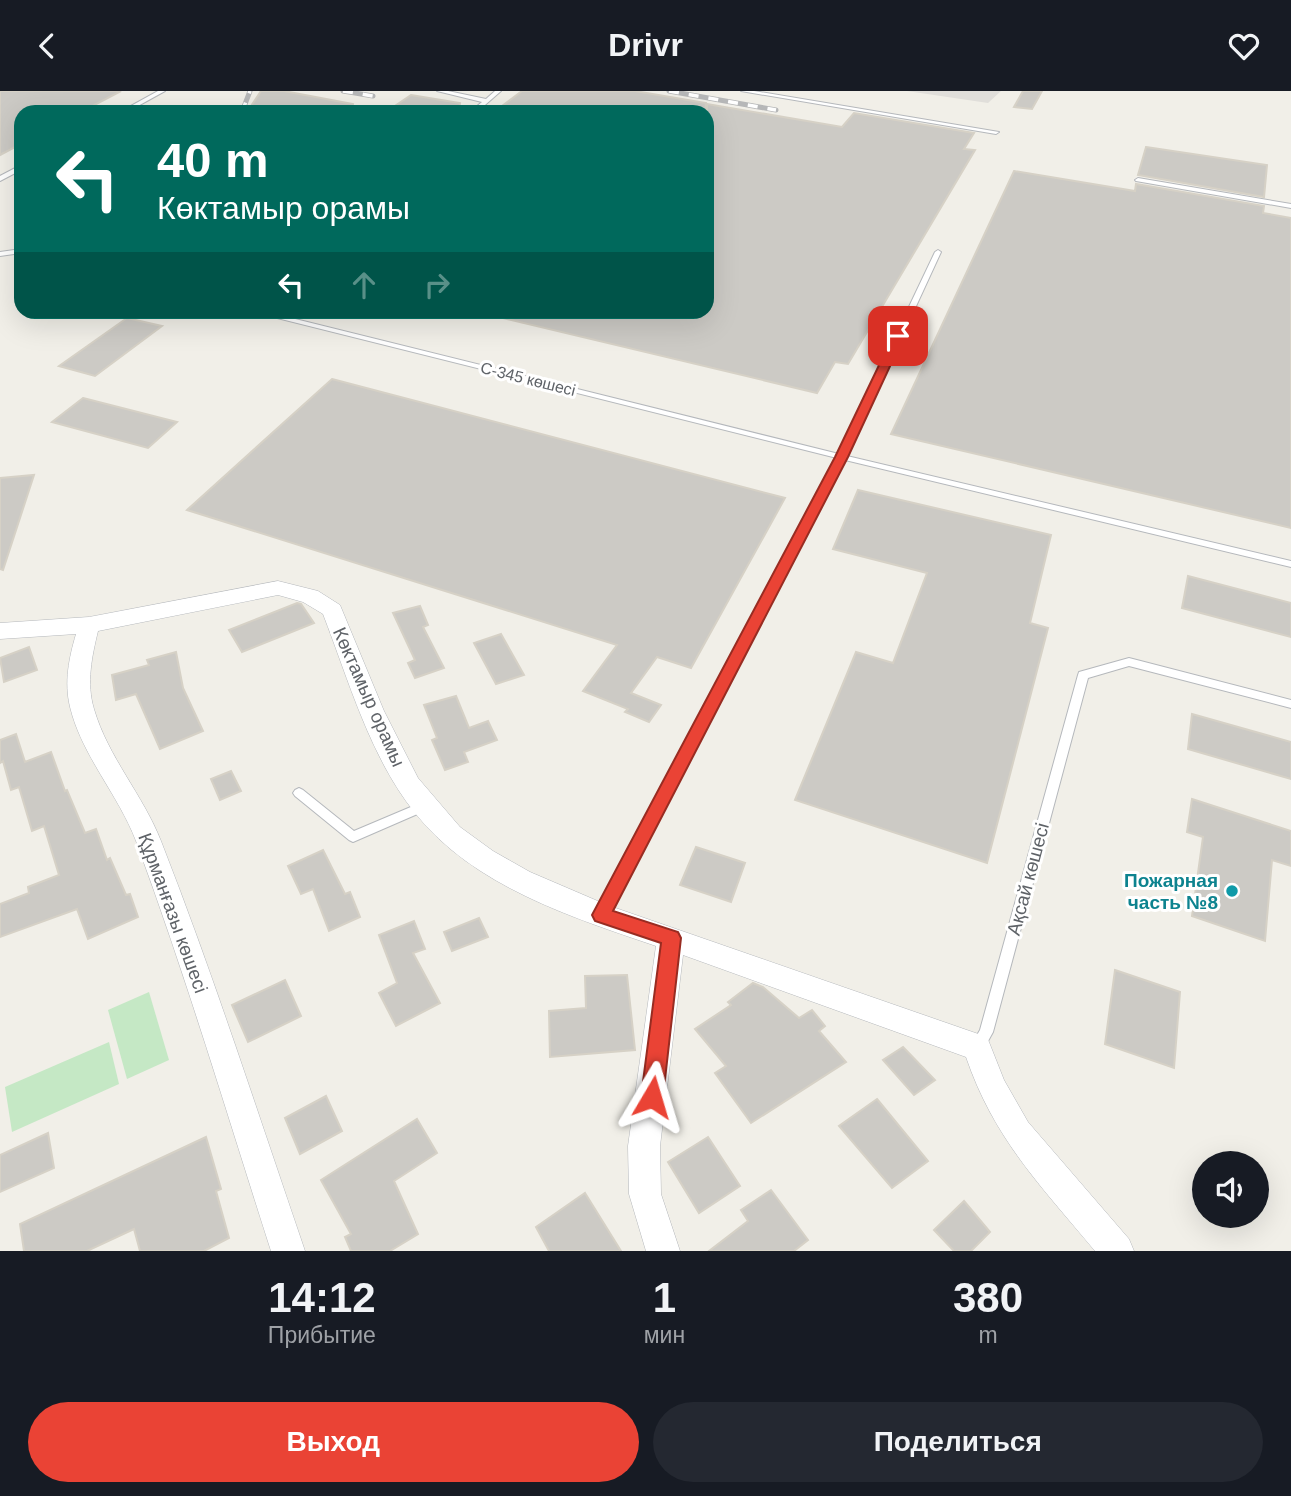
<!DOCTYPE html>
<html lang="ru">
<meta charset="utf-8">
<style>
body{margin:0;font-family:Helvetica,sans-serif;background:#242831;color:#f1f3f6;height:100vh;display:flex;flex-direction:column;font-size:26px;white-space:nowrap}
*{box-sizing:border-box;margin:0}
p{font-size:23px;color:#9ea1a6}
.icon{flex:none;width:38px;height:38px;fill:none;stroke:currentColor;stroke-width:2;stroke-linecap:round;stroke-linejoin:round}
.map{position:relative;height:1160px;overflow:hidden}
.side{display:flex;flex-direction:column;background:#171b24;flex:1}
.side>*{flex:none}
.guide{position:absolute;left:14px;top:14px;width:700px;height:214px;border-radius:21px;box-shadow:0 7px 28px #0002;background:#00695c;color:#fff;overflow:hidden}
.tools{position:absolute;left:1192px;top:1060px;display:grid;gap:14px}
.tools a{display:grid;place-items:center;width:77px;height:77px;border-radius:50%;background:#171b24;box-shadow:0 7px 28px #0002;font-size:35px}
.pin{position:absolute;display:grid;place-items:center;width:60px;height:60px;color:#fff;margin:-30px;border-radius:14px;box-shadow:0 4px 10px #0006}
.me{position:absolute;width:77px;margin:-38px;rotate:7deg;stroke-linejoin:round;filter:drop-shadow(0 0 5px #0008)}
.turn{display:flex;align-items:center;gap:24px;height:147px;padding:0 28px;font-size:32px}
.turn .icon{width:91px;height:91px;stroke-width:2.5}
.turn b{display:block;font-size:49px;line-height:60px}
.lanes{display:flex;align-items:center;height:66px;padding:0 28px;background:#0003;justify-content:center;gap:35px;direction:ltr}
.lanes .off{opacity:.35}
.eta{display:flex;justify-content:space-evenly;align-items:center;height:119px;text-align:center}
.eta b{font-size:42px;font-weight:800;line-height:49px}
.primary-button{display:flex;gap:14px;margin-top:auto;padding:14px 28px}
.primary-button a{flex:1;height:80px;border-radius:42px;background:#ea4335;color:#fff;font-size:28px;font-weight:800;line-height:80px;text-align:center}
.primary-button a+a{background:#242831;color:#f1f3f6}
header{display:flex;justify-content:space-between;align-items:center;height:91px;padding:0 28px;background:#171b24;font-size:32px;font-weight:800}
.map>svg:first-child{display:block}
.industrial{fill:#e0deda}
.green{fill:#c5e8c5}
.building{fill:#cccac5;stroke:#d6d1c6;stroke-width:2}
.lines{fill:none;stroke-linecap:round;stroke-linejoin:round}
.service-casing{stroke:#b5b8bc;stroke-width:2}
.minor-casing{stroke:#b5b8bc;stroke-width:1}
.service{fill:#fff;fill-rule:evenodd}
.minor{fill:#fff;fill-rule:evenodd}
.rail-casing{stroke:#b6b7b8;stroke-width:5}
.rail{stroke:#fff;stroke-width:3.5;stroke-dasharray:10;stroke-linecap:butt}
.route{fill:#ea4335;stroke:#982c22;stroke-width:2}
.culture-dot{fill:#0f9aa8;stroke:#fff;stroke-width:2.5}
.labels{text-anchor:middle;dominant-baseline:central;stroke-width:6;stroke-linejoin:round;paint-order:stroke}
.far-street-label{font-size:16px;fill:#5f6368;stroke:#fff}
.street-label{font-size:19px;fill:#5f6368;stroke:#fff}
.culture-label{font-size:19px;font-weight:bold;fill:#0d838f;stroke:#fff;text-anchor:end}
</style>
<header><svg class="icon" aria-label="back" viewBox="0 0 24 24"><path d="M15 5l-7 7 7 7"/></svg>Drivr<svg class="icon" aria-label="heart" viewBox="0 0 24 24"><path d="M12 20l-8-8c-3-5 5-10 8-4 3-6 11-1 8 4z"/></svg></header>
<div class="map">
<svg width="1291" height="1160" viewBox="0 0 1291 1160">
<rect width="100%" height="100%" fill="#f1efe8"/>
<path class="industrial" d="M907,0H1001L988,12Z"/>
<g class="green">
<path d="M149,901L169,969L127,988L108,919Z"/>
<path d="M109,951L119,993L12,1041L5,996Z"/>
</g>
<g class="building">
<path d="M0,0H121L81,21H21V53L0,64Z"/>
<path d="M261,0H284L353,13L352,21H247Z"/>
<path d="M522,0H635L706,12L705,21H494Z"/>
<path d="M1023,0H1042L1032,18L1014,16Z"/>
<path d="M411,4L460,12L459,21H386Z"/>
<path d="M707,13L842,36L854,22L974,42L964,58L975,59L848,273L835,271L817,302L503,227L504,220H707Z"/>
<path d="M1146,56L1267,74L1264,106L1138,84Z"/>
<path d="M1014,80L1135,100L1136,93L1264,115L1263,122L1291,127V437L891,343Z"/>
<path d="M127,227L162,235L95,285L59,275Z"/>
<path d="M332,288L785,407L691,577L657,566L631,602L661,614L649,631L625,621L628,618L583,600L617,554L187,419Z"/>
<path d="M83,307L177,331L148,357L52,331Z"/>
<path d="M34,384L3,479L0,478V387Z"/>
<path d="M858,399L1051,444L1030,532L1048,537L987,772L795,709L856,561L893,572L927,482L833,458Z"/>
<path d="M1188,485L1291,512V546L1182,517Z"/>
<path d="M297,512L301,513L314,532L242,561L229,539Z"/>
<path d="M420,515L428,534L423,536L444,577L415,587L408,572L415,569L393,522Z"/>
<path d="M501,543L524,584L496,593L474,552Z"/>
<path d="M29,556L37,579L4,591L0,567Z"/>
<path d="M176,561L183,597L203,640L160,658L136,603L116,609L112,584L149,574L147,569Z"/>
<path d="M456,605L469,637L488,630L497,649L464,661L468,671L445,679L432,649L437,647L424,614Z"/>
<path d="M1192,623L1291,651V688L1188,658Z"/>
<path d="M16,643L25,671L51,661L65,700L67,699L85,742L96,738L107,769L110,767L126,804L130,803L138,826L88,848L77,818L0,846V813L29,802L28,796L59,784L44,735L32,740L19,696L11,699L3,670L0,672V649Z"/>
<path d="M231,680L241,700L220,709L211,688Z"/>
<path d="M1192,708L1291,740V775L1272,769L1265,850L1192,825L1203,746L1187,741Z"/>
<path d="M696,756L745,772L731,811L680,794Z"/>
<path d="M323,759L345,803L350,801L360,826L329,840L313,798L301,803L288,775Z"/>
<path d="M479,827L488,846L452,860L444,841Z"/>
<path d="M414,830L425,858L413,862L440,912L396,935L379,902L397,892L379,844Z"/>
<path d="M1115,879L1180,901L1174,977L1105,953Z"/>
<path d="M627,884L635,959L550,966L549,920L586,917L585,885Z"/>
<path d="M285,889L301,925L248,951L232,914Z"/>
<path d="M753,892L763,896L799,927L812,919L825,935L819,940L846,971L751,1032L715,982L726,975L695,938L731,914L728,911Z"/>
<path d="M903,956L935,989L914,1004L883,969Z"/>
<path d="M326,1005L342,1040L300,1063L285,1027Z"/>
<path d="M877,1008L928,1070L892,1097L839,1035Z"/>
<path d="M417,1028L437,1062L394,1090L418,1143L390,1160H351L345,1146L351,1143L321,1089Z"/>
<path d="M48,1042L54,1077L0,1101V1064Z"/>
<path d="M206,1046L221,1098L216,1100L229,1147L204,1160H140L134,1138L87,1160H24L20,1133Z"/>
<path d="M708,1046L740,1095L699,1122L668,1071Z"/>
<path d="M771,1099L808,1149L794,1160H709L748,1130L741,1119Z"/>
<path d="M585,1102L621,1160H549L536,1136Z"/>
<path d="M964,1110L990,1141L971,1160H954L934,1139Z"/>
</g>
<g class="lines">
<defs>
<g id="service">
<path d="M158,0H165L127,21H120Z"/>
<path d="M437,0H448L486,8L495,0H501L477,21H470L482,11Z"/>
<path d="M741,0H754L999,41L996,43Z"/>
<path d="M21,74V79L0,90V85Z"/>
<path d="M1138,87L1291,113V117L1136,90L1135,89Z"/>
<path d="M21,158V162L0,165V161Z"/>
<path d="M938,159L941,161L847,365L1291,470V476L845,369L605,828L601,829L597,828L595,824L597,820L837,367L249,220H263L839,363L935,161Z"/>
<path d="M1129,567L1291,609V617L1129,575L1088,587L993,941L982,961L977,963L972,961L970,956L980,939L1078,584L1079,581Z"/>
<path d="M299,697L303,699L354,740L425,710L429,712L431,715L429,718L353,751L349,749L295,705L293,702L295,699Z"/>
</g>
<path id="minor" d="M278,490L318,500L340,514L384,620L418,687L460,736L493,760L530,781L607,814L987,946L1004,989L1028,1031L1129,1148L1134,1160H1095C1041,1095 994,1048 966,966L683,864L660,1055L661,1103L680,1160H646L629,1103L628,1055L656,855C571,826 473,795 415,722C370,666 349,590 323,523L303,511L278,504L98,540C92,565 86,592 94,618C108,666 143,704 161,750C214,885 258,1023 305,1160H271C227,1023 186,885 136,750C118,703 82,665 70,616C64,591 69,567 76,543L0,548V532L89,526Z"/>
</defs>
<use href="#service" class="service-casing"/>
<use href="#minor" class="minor-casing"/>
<use href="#service" class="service"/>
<use href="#minor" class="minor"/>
<defs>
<g id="rail">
<path d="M343,0L373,5"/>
<path d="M669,0L776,19"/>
<path d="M242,21L250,0"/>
</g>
</defs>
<use href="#rail" class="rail-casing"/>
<use href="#rail" class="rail"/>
</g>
<path class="route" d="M898,242L904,245L848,366L613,820L678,841L681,847L663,1006L660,1013L652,1016L644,1013L641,1006L661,852L595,830L592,824L835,366L893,245Z"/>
<circle class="culture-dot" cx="1232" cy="800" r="7"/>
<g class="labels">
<g class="far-street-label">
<text transform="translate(528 288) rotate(14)">С-345 көшесі</text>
</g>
<g class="street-label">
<text transform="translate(369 606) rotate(66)">Көктамыр орамы</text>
<text transform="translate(1028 788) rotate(-75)">Ақсай көшесі</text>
<text transform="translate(173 822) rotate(70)">Құрманғазы көшесі</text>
</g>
<g class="culture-label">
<text x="1218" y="789">Пожарная<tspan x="1218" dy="22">часть №8</tspan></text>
</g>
</g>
</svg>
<div class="tools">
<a><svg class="icon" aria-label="sound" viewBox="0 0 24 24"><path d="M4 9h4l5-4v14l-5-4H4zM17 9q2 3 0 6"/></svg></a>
</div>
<div class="pin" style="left:898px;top:245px;background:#d93025"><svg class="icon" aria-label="arrive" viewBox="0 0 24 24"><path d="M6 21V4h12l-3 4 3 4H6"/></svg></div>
<svg class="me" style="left:652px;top:1006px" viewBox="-20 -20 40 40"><path d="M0-17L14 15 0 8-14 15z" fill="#ea4335" stroke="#fff" stroke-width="4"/></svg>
<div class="guide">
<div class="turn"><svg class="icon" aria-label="left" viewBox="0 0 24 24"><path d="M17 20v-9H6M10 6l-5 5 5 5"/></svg><div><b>40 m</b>Көктамыр орамы</div></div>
<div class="lanes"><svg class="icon" aria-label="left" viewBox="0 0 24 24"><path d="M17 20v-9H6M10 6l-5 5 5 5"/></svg><svg class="icon off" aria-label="ahead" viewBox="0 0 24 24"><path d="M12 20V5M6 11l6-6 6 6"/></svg><svg class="icon off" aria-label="right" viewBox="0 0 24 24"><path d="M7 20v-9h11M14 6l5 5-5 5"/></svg></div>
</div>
</div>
<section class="side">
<div class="eta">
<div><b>14:12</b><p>Прибытие</p></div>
<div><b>1</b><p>мин</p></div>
<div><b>380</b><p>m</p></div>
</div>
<div class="primary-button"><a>Выход</a><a>Поделиться</a></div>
</section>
